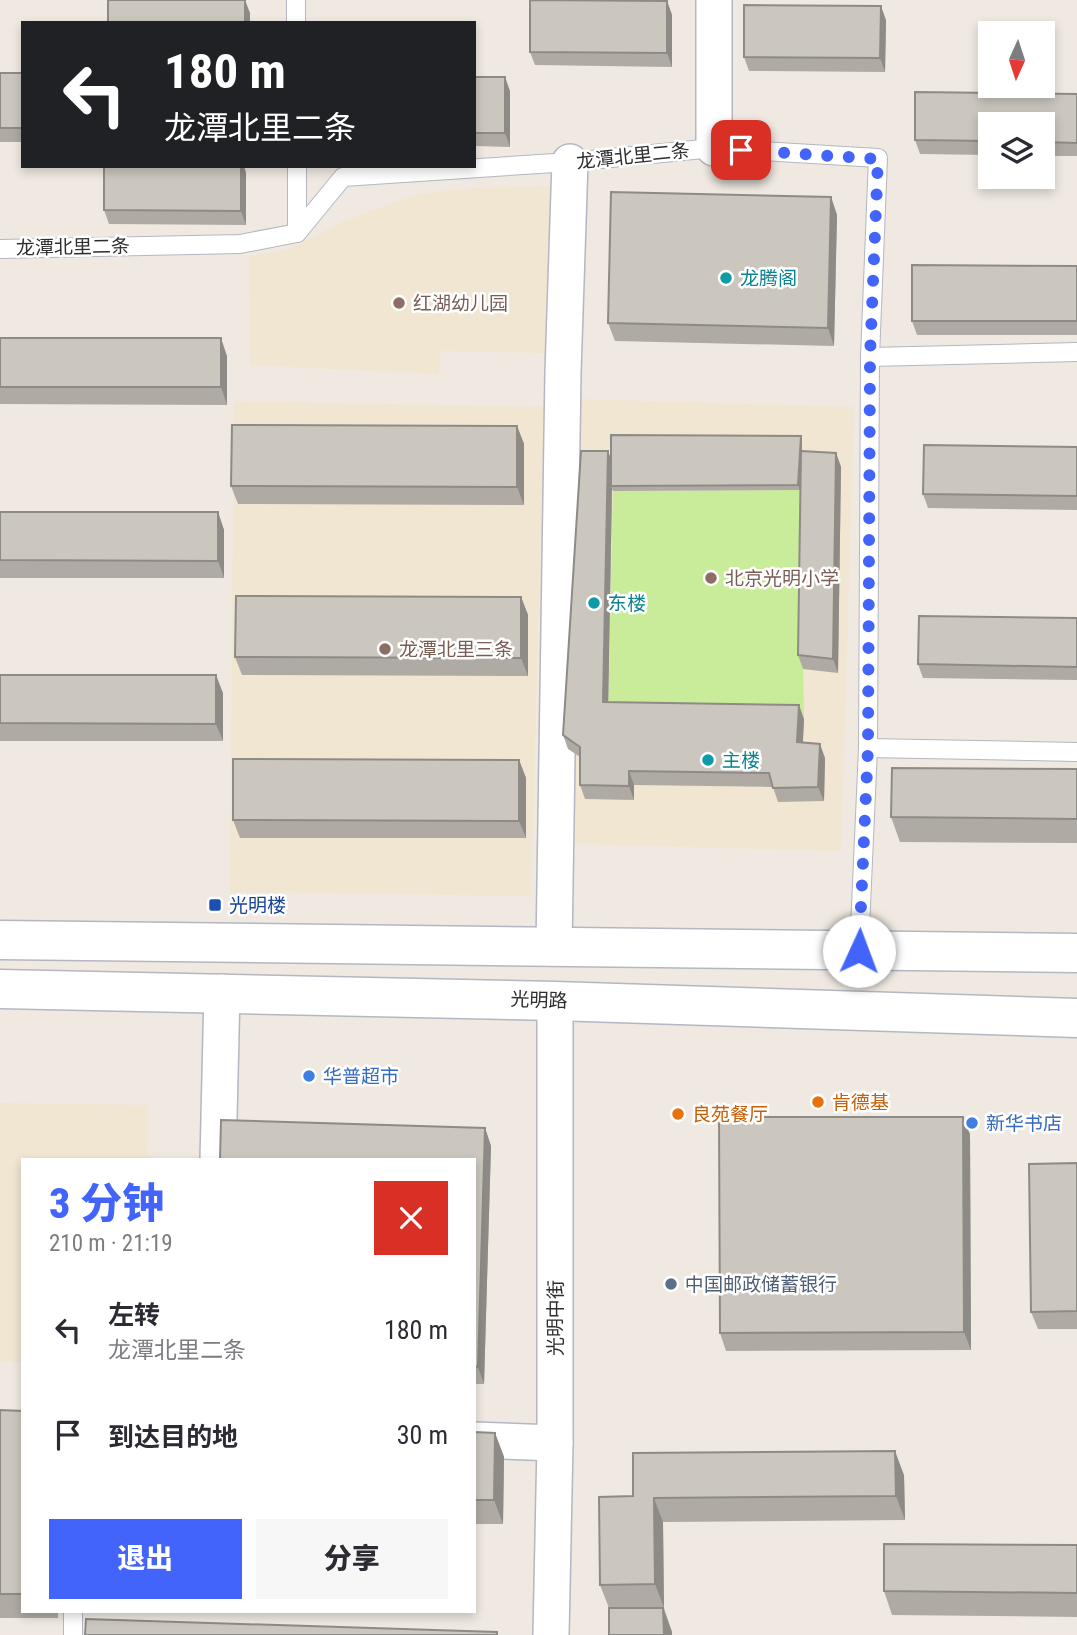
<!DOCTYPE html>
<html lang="zh">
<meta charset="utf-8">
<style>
body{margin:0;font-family:"Roboto Condensed","Noto Sans SC",sans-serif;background:#f7f7f7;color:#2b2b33;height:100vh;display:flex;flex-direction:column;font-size:26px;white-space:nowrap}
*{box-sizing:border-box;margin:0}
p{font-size:23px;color:#7c7c81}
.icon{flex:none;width:38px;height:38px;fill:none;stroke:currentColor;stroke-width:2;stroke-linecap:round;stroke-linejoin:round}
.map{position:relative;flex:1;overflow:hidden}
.drawer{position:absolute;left:21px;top:1158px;width:455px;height:455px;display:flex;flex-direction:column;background:#fff;border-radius:0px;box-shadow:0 4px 10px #0003}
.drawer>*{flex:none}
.banner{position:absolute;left:21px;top:21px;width:455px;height:147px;border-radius:0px;box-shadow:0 4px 10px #0003;background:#202124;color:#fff;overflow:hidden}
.needle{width:46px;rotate:183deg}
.fabs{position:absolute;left:978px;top:21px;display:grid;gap:14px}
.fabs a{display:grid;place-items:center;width:77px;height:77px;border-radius:0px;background:#fff;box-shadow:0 4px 10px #0003;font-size:35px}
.pin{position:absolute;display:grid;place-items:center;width:60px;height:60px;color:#fff;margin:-30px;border-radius:14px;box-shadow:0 4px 10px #0006}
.me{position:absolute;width:77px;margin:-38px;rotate:2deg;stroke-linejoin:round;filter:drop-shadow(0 0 5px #0008)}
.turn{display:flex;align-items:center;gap:24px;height:147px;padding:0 28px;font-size:32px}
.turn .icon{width:91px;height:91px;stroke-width:2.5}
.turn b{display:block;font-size:49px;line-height:60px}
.round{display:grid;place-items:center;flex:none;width:74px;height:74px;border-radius:0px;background:#f7f7f7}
.summary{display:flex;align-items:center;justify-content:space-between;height:119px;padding:0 28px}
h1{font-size:42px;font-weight:800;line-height:52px;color:#4264fb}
.button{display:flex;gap:14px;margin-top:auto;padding:14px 28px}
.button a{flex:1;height:80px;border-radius:0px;background:#4264fb;color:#fff;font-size:28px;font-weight:800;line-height:80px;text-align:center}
.button a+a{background:#f7f7f7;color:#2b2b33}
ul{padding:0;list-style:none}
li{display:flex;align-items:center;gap:21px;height:105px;padding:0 28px}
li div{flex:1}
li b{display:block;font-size:26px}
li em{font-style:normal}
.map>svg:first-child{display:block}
.education{fill:#f0e6d1}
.pitch{fill:#c9ec9a}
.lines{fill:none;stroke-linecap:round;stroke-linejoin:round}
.service-casing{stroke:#b4b7c1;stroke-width:20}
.minor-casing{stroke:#b4b7c1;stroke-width:38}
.secondary-casing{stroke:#b4b7c1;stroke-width:41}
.service{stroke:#fff;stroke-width:18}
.minor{stroke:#fff;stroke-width:35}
.secondary{stroke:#fff;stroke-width:38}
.wall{fill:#afaba4}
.shaded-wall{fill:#8e8b86}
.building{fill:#cbc7bf;stroke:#8e8b86;stroke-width:2}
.route{stroke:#4264fb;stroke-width:12;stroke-dasharray:0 21.6}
.culture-dot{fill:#0f9aa8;stroke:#fff;stroke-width:2.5}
.education-dot{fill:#8d6e63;stroke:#fff;stroke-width:2.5}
.transit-dot{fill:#1a4fb4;stroke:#fff;stroke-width:2.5}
.shop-dot{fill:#3f7fe0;stroke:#fff;stroke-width:2.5}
.food-dot{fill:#e8710a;stroke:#fff;stroke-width:2.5}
.service-dot{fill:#5c6f8a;stroke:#fff;stroke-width:2.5}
.labels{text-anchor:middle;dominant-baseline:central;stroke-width:5;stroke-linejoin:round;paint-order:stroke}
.street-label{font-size:19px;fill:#2e2e2e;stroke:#fff}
.culture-label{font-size:19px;fill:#0d838f;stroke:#fff;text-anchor:start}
.education-label{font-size:19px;fill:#785e54;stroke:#fff;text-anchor:start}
.transit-label{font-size:19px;fill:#164399;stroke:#fff;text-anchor:start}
.shop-label{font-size:19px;fill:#366cbe;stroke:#fff;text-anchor:start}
.food-label{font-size:19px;fill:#c56008;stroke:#fff;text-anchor:start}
.service-label{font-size:19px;fill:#4e5e75;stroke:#fff;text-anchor:start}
</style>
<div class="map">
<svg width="1077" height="1635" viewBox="0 0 1077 1635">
<rect width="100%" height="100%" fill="#efe9e1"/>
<g class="education">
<path d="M555,186L546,353L440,351L439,374L250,365L249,256L286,250L347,220L418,194L476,188Z"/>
<path d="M578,399L854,407L841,851L565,844Z"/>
<path d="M234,401L544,407L531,896L230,892Z"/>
<path d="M0,1103L148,1105L147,1160H23V1362H0Z"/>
</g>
<path class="pitch" d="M800,490L804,719L608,716L613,491Z"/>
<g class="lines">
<defs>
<g id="service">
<path d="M296,0V23"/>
<path d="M297,166V233"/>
<path d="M0,249L240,244L297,233L343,177L570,162L714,148L878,158L870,357L868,748L859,951"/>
<path d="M870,357L1077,352"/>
<path d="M868,748L1077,752"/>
<path d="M73,1612V1635"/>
</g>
<g id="minor">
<path d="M714,148V0"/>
<path d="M554,948L563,372L570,162"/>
<path d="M218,1160L222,992"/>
<path d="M474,1440L555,1443"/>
<path d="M551,1635L555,1443V1001"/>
</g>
<g id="secondary">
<path d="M0,940L1077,953"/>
<path d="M0,989L555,1001L1077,1018"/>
</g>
</defs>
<use href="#service" class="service-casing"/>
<use href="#minor" class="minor-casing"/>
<use href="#secondary" class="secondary-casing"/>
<use href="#service" class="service"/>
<use href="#minor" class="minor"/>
<use href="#secondary" class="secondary"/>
</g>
<g class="wall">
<path d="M667,1L672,15V67L535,65L530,52Z"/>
<path d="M886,20L885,72L749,71L744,57Z"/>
<rect x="0" y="73" width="23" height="69"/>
<path d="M474,77L510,91V147L474,146Z"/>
<path d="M1077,94V156H1043V124H990V155L920,154L915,140Z"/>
<path d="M104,166H244L246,173V225L109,224L104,210Z"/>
<path d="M831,197L837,215L834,346L615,341L608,323Z"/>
<path d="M1077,266V335H917L912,321Z"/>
<path d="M0,338L227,356V405L0,404Z"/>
<path d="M517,426L524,444V505L238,504L231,486Z"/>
<path d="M801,436L802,441V451L836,453L841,467L838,673L803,669L798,655L800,490L613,491L612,489L608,702L804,719L803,743L825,758L824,801L778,802L773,787L634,785V800L585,799L580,785V757L568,749L563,735L611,459Z"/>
<path d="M1077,447V510L928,508L923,494Z"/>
<path d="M0,512H218L224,530V578H0Z"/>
<path d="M521,597L528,615V676L242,675L235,657Z"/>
<path d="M1077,618V680L923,678L918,664Z"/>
<path d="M0,675L223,693V741H0Z"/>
<path d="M519,760L526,778V838H240L233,820Z"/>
<path d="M1077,769V843L900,842L891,817Z"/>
<path d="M485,1128L491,1146L484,1384H474V1160Z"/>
<path d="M970,1134L971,1350L726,1351L720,1333Z"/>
<path d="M1077,1163V1329H1038L1031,1312Z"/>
<path d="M0,1410L23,1411V1612H58V1618H0Z"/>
<path d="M474,1432L495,1433L504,1457L503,1524H474Z"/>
<path d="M904,1475L905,1520L663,1522L664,1608L672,1632L609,1608L600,1585L633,1496Z"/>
<path d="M1077,1545V1617L892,1615L884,1591Z"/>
</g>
<g class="shaded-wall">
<path d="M245,0L250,13V23H245Z"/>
<path d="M667,1L672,15V67L667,53Z"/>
<path d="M881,6L886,20L885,72L880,58Z"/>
<path d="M505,77L510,91V147L505,133Z"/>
<path d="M241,166H244L246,173V225L241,211Z"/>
<path d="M831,197L837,215L834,346L828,328Z"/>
<path d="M221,338L227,356V405L221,387Z"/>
<path d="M517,426L524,444V505L517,487Z"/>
<path d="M801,436L802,441L800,490L798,485Z"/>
<path d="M608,451L613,464L611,486L612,489L608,716L603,702Z"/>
<path d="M836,453L841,467L838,673L833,659Z"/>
<path d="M218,512L224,530V578L218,561Z"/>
<path d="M521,597L528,615V676L521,658Z"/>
<path d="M216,675L223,693V741L216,724Z"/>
<path d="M799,705L804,719L802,756L797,742Z"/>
<path d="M820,744L825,758L824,801L818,787Z"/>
<path d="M519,760L526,778V838L519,821Z"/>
<path d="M629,771L634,785V800L629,786Z"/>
<path d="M963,1117L970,1134L971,1350L964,1332Z"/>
<path d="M485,1128L491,1146L484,1384L478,1367Z"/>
<path d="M495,1433L504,1457L503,1524L494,1500Z"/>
<path d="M895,1451L904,1475L905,1520L896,1496Z"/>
<path d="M654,1498L663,1522L664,1608L655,1584Z"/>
<path d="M663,1608L672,1632V1635H664Z"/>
</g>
<g class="building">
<rect x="108" y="0" width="137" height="23"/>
<path d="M530,0L667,1V53L530,52Z"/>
<path d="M744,5L881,6L880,58L744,57Z"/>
<rect x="0" y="73" width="23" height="55"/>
<rect x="474" y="77" width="31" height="56"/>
<path d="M915,92L1077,94V143L1043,142V124H990V141L915,140Z"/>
<path d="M104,166H241V211L104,210Z"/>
<path d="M611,192L831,197L828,328L608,323Z"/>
<path d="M912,265L1077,266V321H912Z"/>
<rect x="0" y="338" width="221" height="49"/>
<path d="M232,425L517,426V487L231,486Z"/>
<path d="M611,435L801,436L798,485L611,486Z"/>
<path d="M924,445L1077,447V496L923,494Z"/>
<path d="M581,451H608L603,702L799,705L797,742L820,744L818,787L773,788L769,773L629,771V786L580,785V747L563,735Z"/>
<path d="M801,451L836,453L833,659L798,655Z"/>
<path d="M0,512H218V561L0,560Z"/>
<path d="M236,596L521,597V658L235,657Z"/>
<path d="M919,616L1077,618V667L918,664Z"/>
<path d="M0,675H216V724L0,723Z"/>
<path d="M233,759L519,760V821L233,820Z"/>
<path d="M892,768L1077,769V819L891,817Z"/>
<path d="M719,1117H963L964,1332L720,1333Z"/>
<path d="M221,1120L485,1128L478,1367L474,1366V1160H220Z"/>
<path d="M1077,1163V1311L1031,1312L1029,1164Z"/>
<path d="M0,1410L23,1411V1594H0Z"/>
<path d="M474,1432L495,1433L494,1500H474Z"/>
<path d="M895,1451L896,1496L654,1498L655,1584L600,1585L599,1497L633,1496V1453Z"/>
<path d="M884,1544L1077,1545V1593L884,1591Z"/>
<path d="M609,1608H663L664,1635H609Z"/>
<path d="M86,1619L497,1632V1635H85Z"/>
</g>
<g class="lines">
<path class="route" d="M741,150L878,159L870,357L868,748L859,951"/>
</g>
<g class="culture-dot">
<circle cx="726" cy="278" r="7"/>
<circle cx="594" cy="603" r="7"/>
<circle cx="708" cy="760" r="7"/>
</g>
<g class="education-dot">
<circle cx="399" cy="303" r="7"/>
<circle cx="711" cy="578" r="7"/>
<circle cx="385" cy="649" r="7"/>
</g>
<rect class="transit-dot" x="208" y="898" width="14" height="14" rx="3.5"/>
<g class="shop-dot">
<circle cx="309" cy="1076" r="7"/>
<circle cx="972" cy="1123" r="7"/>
</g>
<g class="food-dot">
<circle cx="818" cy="1102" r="7"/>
<circle cx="678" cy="1114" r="7"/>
</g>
<circle class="service-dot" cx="671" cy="1284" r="7"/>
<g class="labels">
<g class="street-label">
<text transform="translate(633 156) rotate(-6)">龙潭北里二条</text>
<text transform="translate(73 247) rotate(-1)">龙潭北里二条</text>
<text transform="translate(539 1000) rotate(2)">光明路</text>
<text transform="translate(555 1318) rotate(-90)">光明中街</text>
</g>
<g class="culture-label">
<text x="740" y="278">龙腾阁</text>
<text x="608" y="603">东楼</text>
<text x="722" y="760">主楼</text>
</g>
<g class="education-label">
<text x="413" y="303">红湖幼儿园</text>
<text x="725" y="578">北京光明小学</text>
<text x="399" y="649">龙潭北里三条</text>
</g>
<g class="transit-label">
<text x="229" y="905">光明楼</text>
</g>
<g class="shop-label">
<text x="323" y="1076">华普超市</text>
<text x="986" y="1123">新华书店</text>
</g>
<g class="food-label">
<text x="832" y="1102">肯德基</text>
<text x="692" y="1114">良苑餐厅</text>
</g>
<g class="service-label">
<text x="685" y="1284">中国邮政储蓄银行</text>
</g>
</g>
</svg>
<div class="fabs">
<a><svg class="needle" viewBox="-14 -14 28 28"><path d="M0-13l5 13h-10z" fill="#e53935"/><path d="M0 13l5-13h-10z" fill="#7c7c81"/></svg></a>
<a><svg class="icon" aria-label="layers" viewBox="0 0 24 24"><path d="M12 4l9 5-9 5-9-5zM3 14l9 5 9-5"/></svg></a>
</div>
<div class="pin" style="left:741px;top:150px;background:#d93025"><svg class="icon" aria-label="arrive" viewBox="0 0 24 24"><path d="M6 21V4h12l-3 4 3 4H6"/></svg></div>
<svg class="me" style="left:859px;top:951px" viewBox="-20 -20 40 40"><circle r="19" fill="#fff"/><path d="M0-13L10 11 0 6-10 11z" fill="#4264fb"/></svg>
<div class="banner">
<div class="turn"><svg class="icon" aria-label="left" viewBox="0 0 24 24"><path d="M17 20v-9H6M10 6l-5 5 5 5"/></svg><div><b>180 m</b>龙潭北里二条</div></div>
</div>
<section class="drawer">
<div class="summary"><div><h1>3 分钟</h1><p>210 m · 21:19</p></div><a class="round" style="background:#d93025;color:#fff"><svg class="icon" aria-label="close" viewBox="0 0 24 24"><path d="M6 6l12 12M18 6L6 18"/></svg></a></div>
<ul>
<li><svg class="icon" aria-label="left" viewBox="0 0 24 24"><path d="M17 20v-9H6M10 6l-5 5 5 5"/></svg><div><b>左转</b><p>龙潭北里二条</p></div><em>180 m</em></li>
<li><svg class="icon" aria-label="arrive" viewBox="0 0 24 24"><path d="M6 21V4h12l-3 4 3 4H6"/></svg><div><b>到达目的地</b></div><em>30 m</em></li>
</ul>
<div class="button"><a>退出</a><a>分享</a></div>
</section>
</div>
